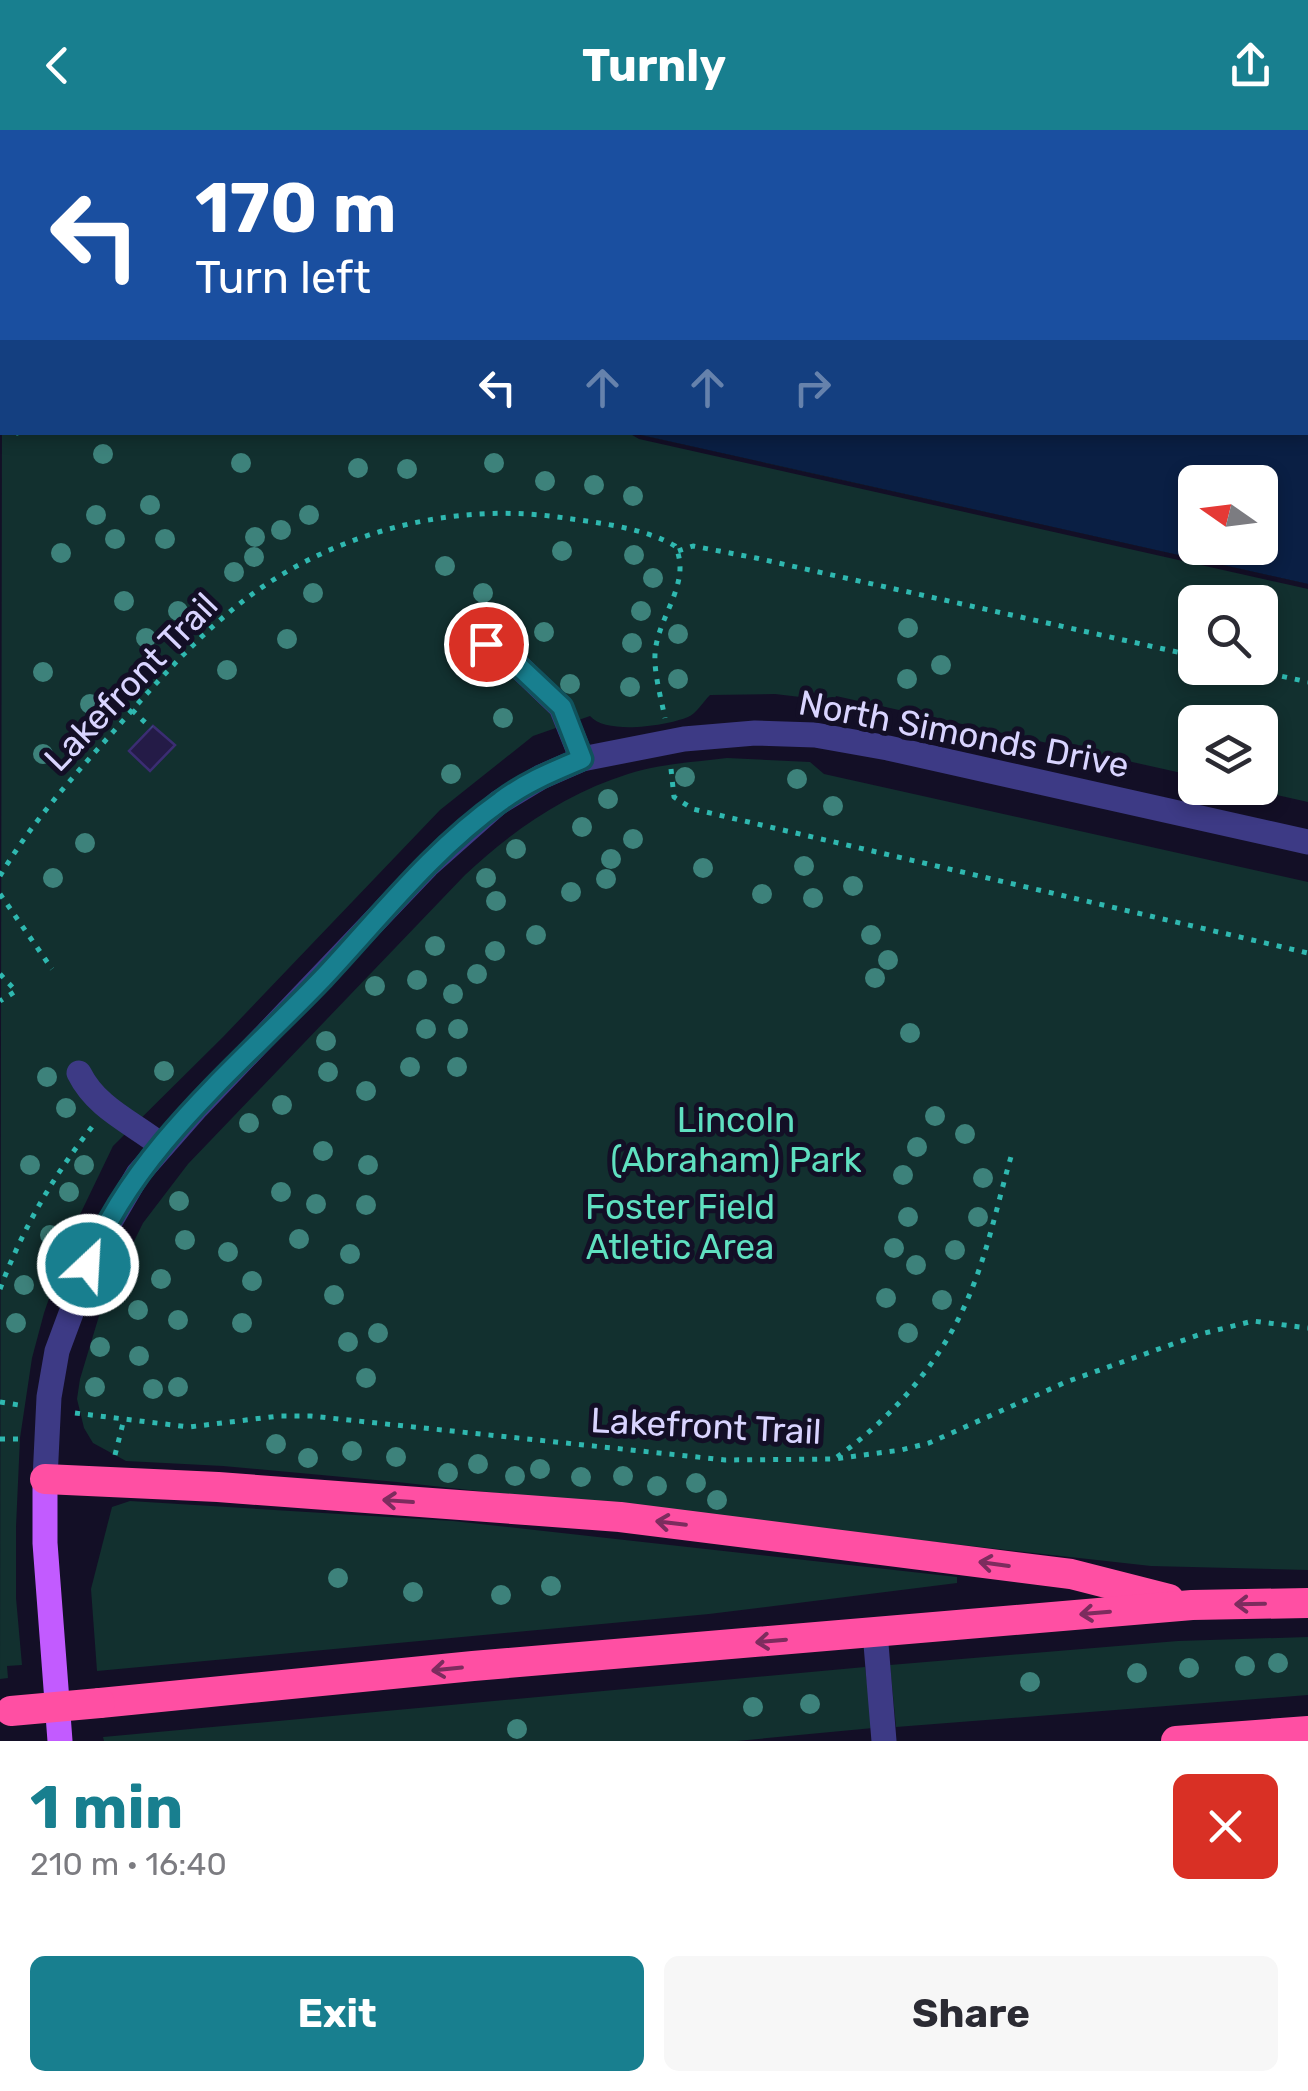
<!DOCTYPE html>
<meta charset="utf-8">
<style>
body{margin:0;font-family:Rubik,sans-serif;background:#f7f7f7;color:#2b2b33;height:100vh;display:flex;flex-direction:column;font-size:38px;white-space:nowrap}
*{box-sizing:border-box;margin:0}
p{font-size:32px;color:#7c7c81}
.icon{flex:none;width:55px;height:55px;fill:none;stroke:currentColor;stroke-width:2;stroke-linecap:round;stroke-linejoin:round}
.map{position:relative;height:1611px;overflow:hidden}
.sheet{display:flex;flex-direction:column;background:#fff;flex:1}
.sheet>*{flex:none}
.banner{position:absolute;left:0px;top:0px;width:1310px;height:305px;box-shadow:0 5px 15px #0003;background:#1a4fa0;color:#fff;overflow:hidden}
.needle{width:65px;rotate:284deg}
.controls{position:absolute;left:1178px;top:335px;display:grid;gap:20px}
.controls a{display:grid;place-items:center;width:100px;height:100px;border-radius:15px;background:#fff;box-shadow:0 5px 15px #0003;font-size:50px}
.pin{position:absolute;display:grid;place-items:center;width:85px;height:85px;color:#fff;margin:-42px;border:5px solid #fff;border-radius:50%;box-shadow:0 2px 10px #0007}
.me{position:absolute;width:110px;margin:-55px;rotate:25deg;stroke-linejoin:round;filter:drop-shadow(0 0 8px #0008)}
.turn{display:flex;align-items:center;gap:35px;height:210px;padding:0 30px;font-size:45px}
.turn .icon{width:130px;height:130px;stroke-width:2.5}
.turn b{display:block;font-size:70px;line-height:85px}
.lanes{display:flex;align-items:center;height:95px;padding:0 30px;background:#0003;justify-content:center;gap:50px;direction:ltr}
.lanes .off{opacity:.35}
.round{display:grid;place-items:center;flex:none;width:105px;height:105px;border-radius:15px;background:#f7f7f7}
.summary{display:flex;align-items:center;justify-content:space-between;height:170px;padding:0 30px}
h1{font-size:60px;font-weight:700;line-height:75px;color:#187f8f}
.primary-button{display:flex;gap:20px;margin-top:auto;padding:20px 30px}
.primary-button a{flex:1;height:115px;border-radius:15px;background:#187f8f;color:#fff;font-size:40px;font-weight:700;line-height:115px;text-align:center}
.primary-button a+a{background:#f7f7f7;color:#2b2b33}
header{display:flex;justify-content:space-between;align-items:center;height:130px;padding:0 30px;background:#187f8f;color:#fff;font-size:45px;font-weight:700}
.map>svg:first-child{display:block}
.green{fill:#12302f;fill-rule:evenodd}
.water{fill:#0a1f44;fill-rule:evenodd}
.pier{fill:#130f26}
.building{fill:#241b47;stroke:#3b2d73;stroke-width:2.5}
.lines{fill:none;stroke-linecap:round;stroke-linejoin:round}
.path{stroke:#2fb8b0;stroke-width:5;stroke-dasharray:5 8;stroke-linecap:butt}
.minor{stroke:#3d3a85;stroke-width:25}
.major{stroke:#c25bff;stroke-width:25}
.highway{stroke:#ff4fa3;stroke-width:30}
.highway-bridge{stroke:#ff4fa3;stroke-width:30}
.tree{fill:#3d827b}
.oneway{stroke:#7d2c5e}
.route-casing{stroke:#10535d;stroke-width:25}
.route{stroke:#187f8f;stroke-width:18}
.labels{text-anchor:middle;dominant-baseline:central;stroke-width:10;stroke-linejoin:round;paint-order:stroke}
.street-label{font-size:35px;fill:#d9d4ff;stroke:#130f26}
.park-label{font-size:35px;fill:#5fe0c0;stroke:#130f26}
</style>
<header><svg class="icon" aria-label="back" viewBox="0 0 24 24"><path d="M15 5l-7 7 7 7"/></svg>Turnly<svg class="icon" aria-label="share" viewBox="0 0 24 24"><path d="M12 15V3M7 8l5-5 5 5M5 13v7h14v-7"/></svg></header>
<div class="map">
<svg width="1308" height="1611" viewBox="0 0 1308 1611">
<rect width="100%" height="100%" fill="#130f26"/>
<g class="green">
<path d="M2,261V302L632,303L1308,454V672L1246,658H1260V592H1195V646L836,566L834,571L775,564L710,565C703,572 696,584 688,587C666,596 606,605 590,586L533,606L440,680L223,907L113,1016L73,1099L44,1183L32,1228L20,1308L16,1397V1468L22,1535L7,1536L8,1548L0,1549ZM1195,472H1260V538H1195Z"/>
<path d="M727,628L810,632L824,644L1308,752V1440L1151,1436L397,1352L223,1336L126,1331L93,1313L84,1298L77,1269L80,1249L102,1176L143,1093L188,1034L465,745C513,700 565,664 628,644C659,634 694,632 727,628Z"/>
<path d="M130,1371L453,1391L957,1447V1453L709,1484L97,1541L91,1459L112,1377Z"/>
<path d="M1308,1507V1565L896,1597L890,1535L1178,1511Z"/>
<path d="M865,1537L873,1598L737,1611H104L103,1607Z"/>
</g>
<path class="water" d="M0,0H1308V454L632,303L1308,302V2H2L0,263ZM1195,352H1260V418H1195Z"/>
<path class="pier" d="M627,302L1308,454V459L639,309Z"/>
<path class="building" d="M153,596L175,615L150,641L129,621Z"/>
<g class="lines">
<g class="path">
<path d="M0,266L2,271"/>
<path d="M18,302L19,305"/>
<path d="M678,421L693,416L756,428L1195,526"/>
<path d="M1244,538L1308,552"/>
<path d="M132,580L151,598"/>
<path d="M671,639L674,667L693,679L1308,823"/>
<path d="M0,746C31,693 72,648 113,602C154,555 197,506 247,468C336,401 456,371 565,388C599,393 645,398 675,416C693,452 657,487 655,524C654,544 661,568 665,588"/>
<path d="M0,764L52,839"/>
<path d="M0,844L16,861L0,871"/>
<path d="M0,1159C22,1100 53,1046 92,997"/>
<path d="M0,1272L25,1276"/>
<path d="M75,1283L189,1297L279,1286H311L725,1330L834,1329L901,1320L929,1313L1066,1252L1201,1204L1253,1191L1308,1198"/>
<path d="M0,1309H22"/>
<path d="M115,1325L124,1289"/>
<path d="M837,1327C895,1286 945,1227 971,1161C990,1115 999,1066 1013,1020"/>
</g>
<g class="minor">
<path d="M486,514L511,529L561,577L582,629"/>
<path d="M79,943C97,979 132,992 162,1016"/>
<path d="M45,1349L49,1267L57,1221L96,1116L138,1044L197,977L427,736L498,673L541,647L582,629L684,609L755,603L815,605L888,618L1308,712"/>
<path d="M875,1502L884,1611"/>
</g>
<path class="major" d="M45,1349V1413L60,1611"/>
<g class="highway">
<path d="M45,1349L218,1357L620,1387L1071,1444L1169,1469"/>
<path d="M100,1573L473,1536L1192,1475L1308,1473"/>
<path d="M1176,1611L1308,1601"/>
</g>
<path class="highway-bridge" d="M11,1581L100,1573"/>
</g>
<g class="tree">
<circle cx="103" cy="324" r="10"/>
<circle cx="241" cy="333" r="10"/>
<circle cx="494" cy="333" r="10"/>
<circle cx="358" cy="338" r="10"/>
<circle cx="407" cy="339" r="10"/>
<circle cx="545" cy="351" r="10"/>
<circle cx="594" cy="355" r="10"/>
<circle cx="633" cy="366" r="10"/>
<circle cx="150" cy="375" r="10"/>
<circle cx="96" cy="385" r="10"/>
<circle cx="309" cy="385" r="10"/>
<circle cx="281" cy="400" r="10"/>
<circle cx="255" cy="407" r="10"/>
<circle cx="115" cy="409" r="10"/>
<circle cx="165" cy="409" r="10"/>
<circle cx="562" cy="421" r="10"/>
<circle cx="61" cy="423" r="10"/>
<circle cx="634" cy="425" r="10"/>
<circle cx="254" cy="427" r="10"/>
<circle cx="445" cy="436" r="10"/>
<circle cx="234" cy="442" r="10"/>
<circle cx="653" cy="448" r="10"/>
<circle cx="313" cy="463" r="10"/>
<circle cx="483" cy="463" r="10"/>
<circle cx="124" cy="471" r="10"/>
<circle cx="178" cy="481" r="10"/>
<circle cx="641" cy="481" r="10"/>
<circle cx="908" cy="498" r="10"/>
<circle cx="544" cy="502" r="10"/>
<circle cx="678" cy="504" r="10"/>
<circle cx="146" cy="508" r="10"/>
<circle cx="287" cy="509" r="10"/>
<circle cx="632" cy="513" r="10"/>
<circle cx="941" cy="535" r="10"/>
<circle cx="227" cy="540" r="10"/>
<circle cx="43" cy="542" r="10"/>
<circle cx="678" cy="549" r="10"/>
<circle cx="907" cy="549" r="10"/>
<circle cx="570" cy="554" r="10"/>
<circle cx="630" cy="557" r="10"/>
<circle cx="90" cy="574" r="10"/>
<circle cx="503" cy="588" r="10"/>
<circle cx="43" cy="624" r="10"/>
<circle cx="451" cy="644" r="10"/>
<circle cx="685" cy="647" r="10"/>
<circle cx="797" cy="649" r="10"/>
<circle cx="608" cy="669" r="10"/>
<circle cx="833" cy="676" r="10"/>
<circle cx="582" cy="697" r="10"/>
<circle cx="633" cy="709" r="10"/>
<circle cx="85" cy="713" r="10"/>
<circle cx="516" cy="719" r="10"/>
<circle cx="611" cy="729" r="10"/>
<circle cx="804" cy="736" r="10"/>
<circle cx="703" cy="738" r="10"/>
<circle cx="53" cy="748" r="10"/>
<circle cx="486" cy="748" r="10"/>
<circle cx="606" cy="749" r="10"/>
<circle cx="853" cy="756" r="10"/>
<circle cx="571" cy="762" r="10"/>
<circle cx="762" cy="764" r="10"/>
<circle cx="813" cy="768" r="10"/>
<circle cx="496" cy="771" r="10"/>
<circle cx="536" cy="805" r="10"/>
<circle cx="871" cy="805" r="10"/>
<circle cx="435" cy="816" r="10"/>
<circle cx="495" cy="821" r="10"/>
<circle cx="888" cy="830" r="10"/>
<circle cx="477" cy="844" r="10"/>
<circle cx="875" cy="848" r="10"/>
<circle cx="417" cy="850" r="10"/>
<circle cx="375" cy="856" r="10"/>
<circle cx="453" cy="864" r="10"/>
<circle cx="426" cy="899" r="10"/>
<circle cx="458" cy="899" r="10"/>
<circle cx="910" cy="903" r="10"/>
<circle cx="326" cy="911" r="10"/>
<circle cx="410" cy="937" r="10"/>
<circle cx="457" cy="937" r="10"/>
<circle cx="164" cy="941" r="10"/>
<circle cx="328" cy="942" r="10"/>
<circle cx="47" cy="947" r="10"/>
<circle cx="366" cy="961" r="10"/>
<circle cx="282" cy="975" r="10"/>
<circle cx="66" cy="978" r="10"/>
<circle cx="935" cy="986" r="10"/>
<circle cx="249" cy="993" r="10"/>
<circle cx="965" cy="1004" r="10"/>
<circle cx="917" cy="1017" r="10"/>
<circle cx="323" cy="1021" r="10"/>
<circle cx="30" cy="1035" r="10"/>
<circle cx="84" cy="1035" r="10"/>
<circle cx="368" cy="1035" r="10"/>
<circle cx="903" cy="1045" r="10"/>
<circle cx="983" cy="1048" r="10"/>
<circle cx="69" cy="1062" r="10"/>
<circle cx="281" cy="1062" r="10"/>
<circle cx="179" cy="1071" r="10"/>
<circle cx="316" cy="1074" r="10"/>
<circle cx="366" cy="1075" r="10"/>
<circle cx="908" cy="1087" r="10"/>
<circle cx="978" cy="1087" r="10"/>
<circle cx="50" cy="1105" r="10"/>
<circle cx="299" cy="1109" r="10"/>
<circle cx="185" cy="1110" r="10"/>
<circle cx="894" cy="1118" r="10"/>
<circle cx="955" cy="1120" r="10"/>
<circle cx="228" cy="1122" r="10"/>
<circle cx="350" cy="1124" r="10"/>
<circle cx="916" cy="1135" r="10"/>
<circle cx="161" cy="1149" r="10"/>
<circle cx="252" cy="1151" r="10"/>
<circle cx="24" cy="1155" r="10"/>
<circle cx="334" cy="1165" r="10"/>
<circle cx="886" cy="1168" r="10"/>
<circle cx="942" cy="1170" r="10"/>
<circle cx="138" cy="1180" r="10"/>
<circle cx="178" cy="1190" r="10"/>
<circle cx="16" cy="1193" r="10"/>
<circle cx="242" cy="1193" r="10"/>
<circle cx="378" cy="1203" r="10"/>
<circle cx="908" cy="1203" r="10"/>
<circle cx="348" cy="1212" r="10"/>
<circle cx="100" cy="1217" r="10"/>
<circle cx="139" cy="1226" r="10"/>
<circle cx="366" cy="1248" r="10"/>
<circle cx="95" cy="1257" r="10"/>
<circle cx="178" cy="1257" r="10"/>
<circle cx="153" cy="1259" r="10"/>
<circle cx="276" cy="1314" r="10"/>
<circle cx="352" cy="1321" r="10"/>
<circle cx="396" cy="1327" r="10"/>
<circle cx="308" cy="1328" r="10"/>
<circle cx="478" cy="1334" r="10"/>
<circle cx="540" cy="1339" r="10"/>
<circle cx="448" cy="1343" r="10"/>
<circle cx="515" cy="1346" r="10"/>
<circle cx="623" cy="1346" r="10"/>
<circle cx="581" cy="1347" r="10"/>
<circle cx="696" cy="1353" r="10"/>
<circle cx="657" cy="1356" r="10"/>
<circle cx="717" cy="1370" r="10"/>
<circle cx="338" cy="1448" r="10"/>
<circle cx="551" cy="1456" r="10"/>
<circle cx="413" cy="1462" r="10"/>
<circle cx="501" cy="1465" r="10"/>
<circle cx="1278" cy="1533" r="10"/>
<circle cx="1245" cy="1536" r="10"/>
<circle cx="1189" cy="1538" r="10"/>
<circle cx="1137" cy="1543" r="10"/>
<circle cx="1030" cy="1552" r="10"/>
<circle cx="810" cy="1574" r="10"/>
<circle cx="753" cy="1577" r="10"/>
<circle cx="517" cy="1599" r="10"/>
</g>
<defs><path id="oneway-shaft" d="M-6 0H5M1.5-3L5.5 0L1.5 3" fill="none" stroke-width="1.6" stroke-linecap="round" stroke-linejoin="round" transform="scale(2.5)"/></defs>
<g class="oneway">
<use href="#oneway-shaft" transform="translate(398 1371) rotate(-176)"/>
<use href="#oneway-shaft" transform="translate(671 1393) rotate(-173)"/>
<use href="#oneway-shaft" transform="translate(994 1434) rotate(-172)"/>
<use href="#oneway-shaft" transform="translate(1250 1474) rotate(179)"/>
<use href="#oneway-shaft" transform="translate(1095 1483) rotate(175)"/>
<use href="#oneway-shaft" transform="translate(771 1511) rotate(175)"/>
<use href="#oneway-shaft" transform="translate(447 1539) rotate(174)"/>
</g>
<g class="lines">
<defs>
<path id="route" d="M88,1135C134,1019 239,936 323,848C380,787 433,719 501,671C526,652 554,641 582,629L562,577L511,529L486,514"/>
</defs>
<use href="#route" class="route-casing"/>
<use href="#route" class="route"/>
</g>
<g class="labels">
<g class="street-label">
<text transform="translate(131 552) rotate(-46)">Lakefront Trail</text>
<text transform="translate(964 604) rotate(11)">North Simonds Drive</text>
<text transform="translate(706 1296) rotate(3)">Lakefront Trail</text>
</g>
<g class="park-label">
<text x="736" y="990">Lincoln<tspan x="736" dy="40">(Abraham) Park</tspan></text>
<text x="680" y="1077">Foster Field<tspan x="680" dy="40">Atletic Area</tspan></text>
</g>
</g>
</svg>
<div class="controls">
<a><svg class="needle" viewBox="-14 -14 28 28"><path d="M0-13l5 13h-10z" fill="#e53935"/><path d="M0 13l5-13h-10z" fill="#7c7c81"/></svg></a>
<a><svg class="icon" aria-label="search" viewBox="0 0 24 24"><circle cx="10" cy="10" r="6"/><path d="M15 15l6 6"/></svg></a>
<a><svg class="icon" aria-label="layers" viewBox="0 0 24 24"><path d="M12 4l9 5-9 5-9-5zM3 14l9 5 9-5"/></svg></a>
</div>
<div class="pin" style="left:486px;top:514px;background:#d93025"><svg class="icon" aria-label="arrive" viewBox="0 0 24 24"><path d="M6 21V4h12l-3 4 3 4H6"/></svg></div>
<svg class="me" style="left:88px;top:1135px" viewBox="-20 -20 40 40"><circle r="17" fill="#187f8f" stroke="#fff" stroke-width="3"/><path d="M0-11L8 9 0 5-8 9z" fill="#fff"/></svg>
<div class="banner">
<div class="turn"><svg class="icon" aria-label="left" viewBox="0 0 24 24"><path d="M17 20v-9H6M10 6l-5 5 5 5"/></svg><div><b>170 m</b>Turn left</div></div>
<div class="lanes"><svg class="icon" aria-label="left" viewBox="0 0 24 24"><path d="M17 20v-9H6M10 6l-5 5 5 5"/></svg><svg class="icon off" aria-label="ahead" viewBox="0 0 24 24"><path d="M12 20V5M6 11l6-6 6 6"/></svg><svg class="icon off" aria-label="ahead" viewBox="0 0 24 24"><path d="M12 20V5M6 11l6-6 6 6"/></svg><svg class="icon off" aria-label="right" viewBox="0 0 24 24"><path d="M7 20v-9h11M14 6l5 5-5 5"/></svg></div>
</div>
</div>
<section class="sheet">
<div class="summary"><div><h1>1 min</h1><p>210 m · 16:40</p></div><a class="round" style="background:#d93025;color:#fff"><svg class="icon" aria-label="close" viewBox="0 0 24 24"><path d="M6 6l12 12M18 6L6 18"/></svg></a></div>
<div class="primary-button"><a>Exit</a><a>Share</a></div>
</section>
